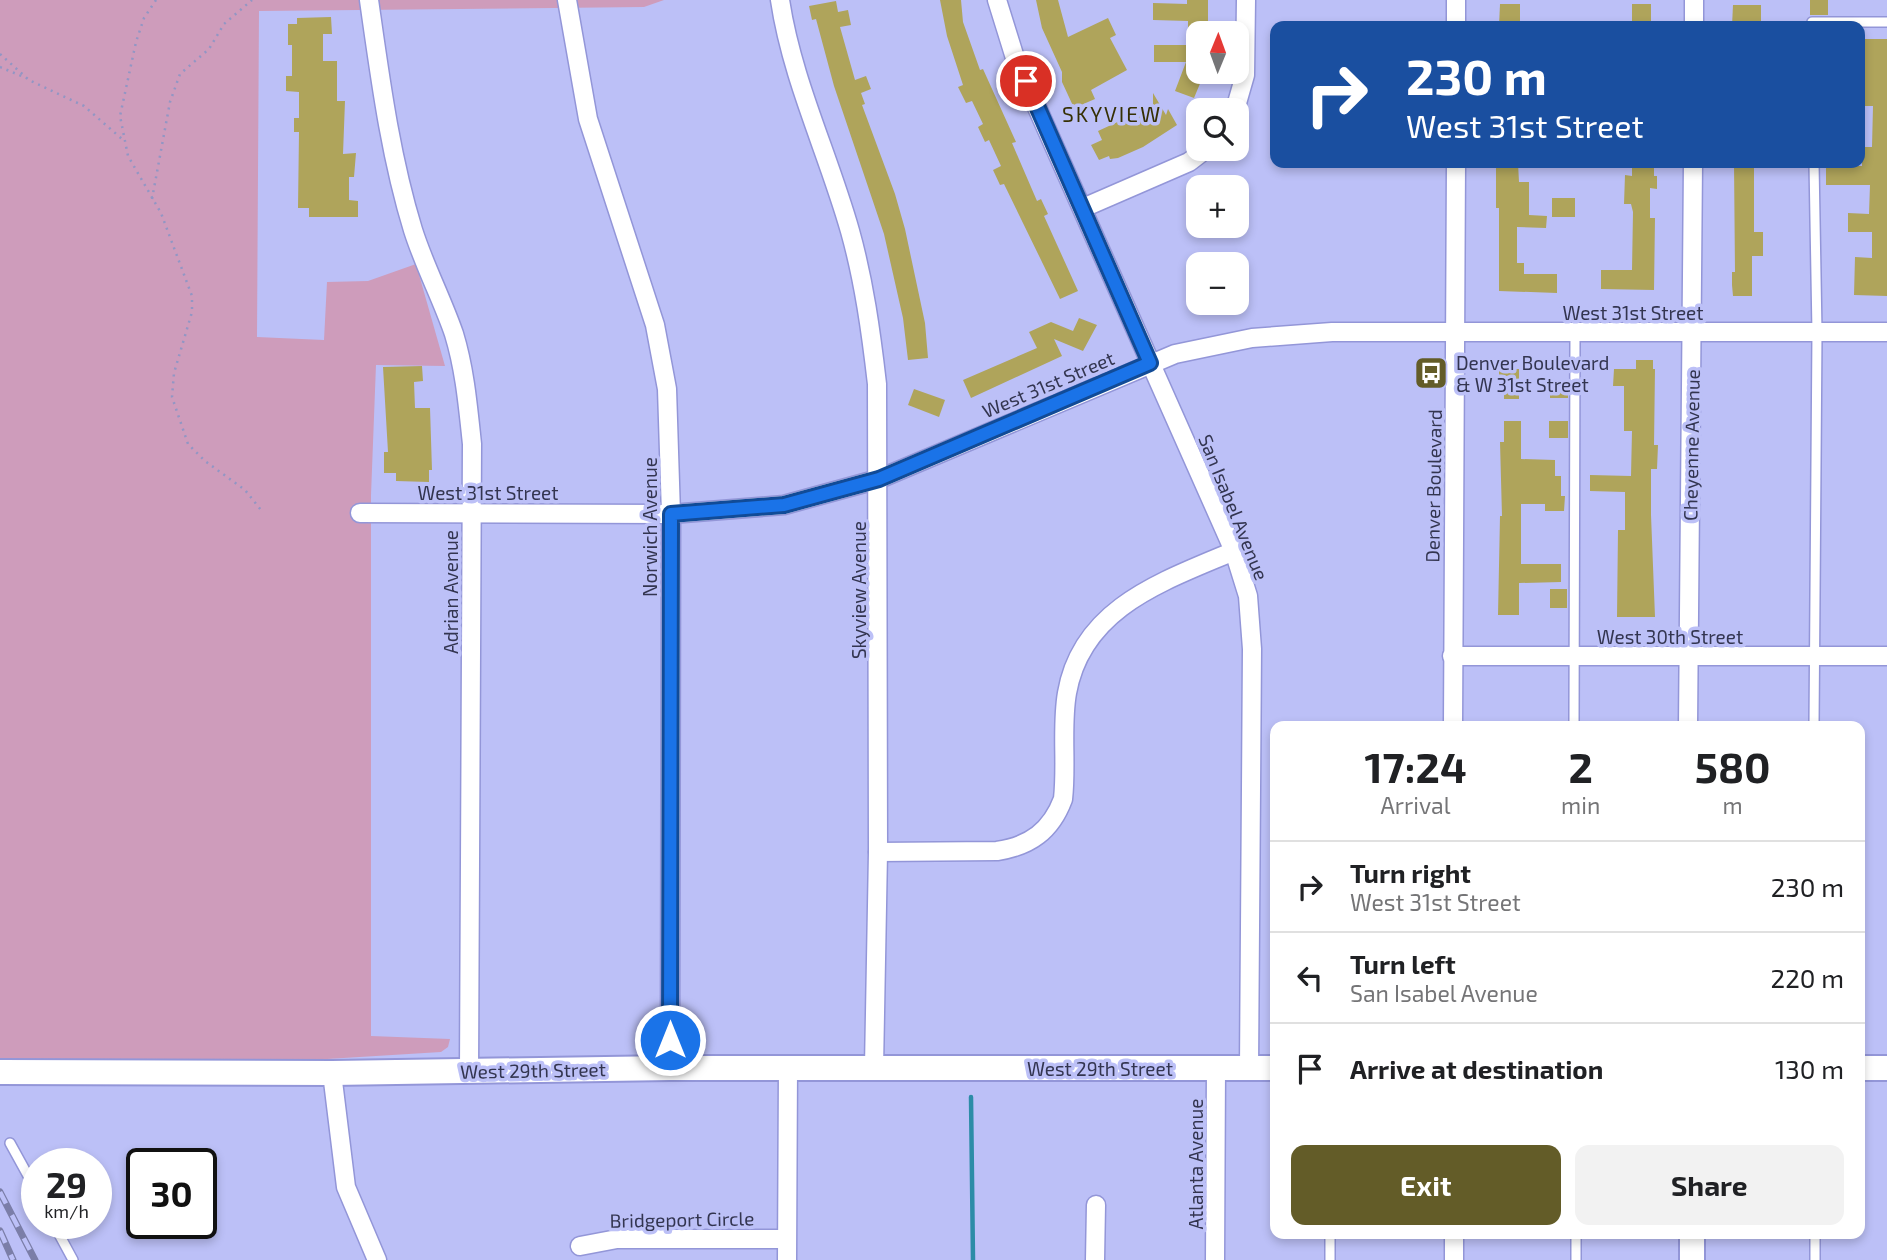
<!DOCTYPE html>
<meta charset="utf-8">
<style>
body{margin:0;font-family:"Exo 2",sans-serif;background:#f2f2f2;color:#202124;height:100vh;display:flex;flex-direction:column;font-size:26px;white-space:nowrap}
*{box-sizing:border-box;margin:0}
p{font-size:23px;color:#757577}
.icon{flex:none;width:38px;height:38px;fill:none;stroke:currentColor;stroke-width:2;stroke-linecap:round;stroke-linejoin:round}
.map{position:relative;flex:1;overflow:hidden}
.sheet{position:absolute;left:1270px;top:721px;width:595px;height:518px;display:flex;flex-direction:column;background:#fff;border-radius:14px;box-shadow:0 4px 10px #0003}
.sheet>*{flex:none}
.hud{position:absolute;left:1270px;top:21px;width:595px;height:147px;border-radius:14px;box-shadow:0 4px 10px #0003;background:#1a4fa0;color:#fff;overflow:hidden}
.needle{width:46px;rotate:1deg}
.controls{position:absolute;left:1186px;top:21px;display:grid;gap:14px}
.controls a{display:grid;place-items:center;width:63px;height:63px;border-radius:14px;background:#fff;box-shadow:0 4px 10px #0003;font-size:35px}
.speed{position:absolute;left:21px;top:1148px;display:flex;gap:14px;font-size:35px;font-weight:700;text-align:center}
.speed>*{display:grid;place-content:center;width:91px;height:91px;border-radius:50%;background:#fff;box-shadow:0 4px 10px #0003;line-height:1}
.speed small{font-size:18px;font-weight:400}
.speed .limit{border:4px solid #111;border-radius:10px;background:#fff;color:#111}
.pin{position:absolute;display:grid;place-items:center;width:60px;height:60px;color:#fff;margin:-30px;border:4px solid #fff;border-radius:50%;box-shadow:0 2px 7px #0007}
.me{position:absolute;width:77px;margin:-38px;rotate:0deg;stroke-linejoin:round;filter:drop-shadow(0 0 5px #0008)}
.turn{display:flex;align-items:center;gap:24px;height:147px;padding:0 21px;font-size:32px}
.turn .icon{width:91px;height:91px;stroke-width:2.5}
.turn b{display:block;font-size:49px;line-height:60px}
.eta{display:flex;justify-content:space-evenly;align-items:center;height:119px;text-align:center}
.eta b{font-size:42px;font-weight:700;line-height:49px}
.action{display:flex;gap:14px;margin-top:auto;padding:14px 21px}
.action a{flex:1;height:80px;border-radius:14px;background:#635c28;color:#fff;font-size:28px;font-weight:700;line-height:80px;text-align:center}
.action a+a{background:#f2f2f2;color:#202124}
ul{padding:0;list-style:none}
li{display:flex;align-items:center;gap:21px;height:91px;padding:0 21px;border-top:2px solid #e0e0e0}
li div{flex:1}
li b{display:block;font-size:26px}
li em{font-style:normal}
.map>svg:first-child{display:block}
.green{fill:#ce9cbb}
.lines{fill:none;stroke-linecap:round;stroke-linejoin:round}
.stream{stroke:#2c8ca7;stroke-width:4.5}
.building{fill:#afa45b}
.lane-casing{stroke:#9396d8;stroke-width:12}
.street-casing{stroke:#9396d8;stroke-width:21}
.secondary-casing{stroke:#9396d8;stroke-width:28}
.path{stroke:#9296c4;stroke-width:2.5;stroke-dasharray:2 5;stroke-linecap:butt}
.lane{stroke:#fff;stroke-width:9}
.street{stroke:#fff;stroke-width:18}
.secondary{stroke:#fff;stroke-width:24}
.rail-casing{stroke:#7b7ea8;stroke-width:7}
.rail{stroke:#bcc0f7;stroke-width:4.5;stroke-dasharray:13;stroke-linecap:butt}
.route-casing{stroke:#114b97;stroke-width:18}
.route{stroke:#1a73e8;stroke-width:12}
.labels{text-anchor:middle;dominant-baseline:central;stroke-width:7;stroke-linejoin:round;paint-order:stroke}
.street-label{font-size:19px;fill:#333550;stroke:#bcc0f7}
.poi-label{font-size:19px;fill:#333550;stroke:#bcc0f7;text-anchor:start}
.neighbourhood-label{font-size:21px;letter-spacing:2px;fill:#352f03;stroke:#bcc0f7}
</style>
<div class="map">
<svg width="1887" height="1260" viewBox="0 0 1887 1260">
<rect width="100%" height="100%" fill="#bcc0f7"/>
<path class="green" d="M0,0H664L644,7L259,11L257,337L324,340L327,282L368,281L416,264L445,366L376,365L371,495V1036L450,1039L448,1047L441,1052L311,1060L0,1059Z"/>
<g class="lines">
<path class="stream" d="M971,1097L973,1260"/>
</g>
<g class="building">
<path d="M940,0H961L963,22L980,70L983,69L1016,142L1012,143L1037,201L1041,199L1048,214L1044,216L1078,291L1060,299L1004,184L1000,185L993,170L1001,166L989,140L985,142L978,127L983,124L972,101L966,103L958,87L963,85L947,36Z"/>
<path d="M1036,0H1058L1068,37L1108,18L1116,35L1110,38L1127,70L1091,90L1095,99L1074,108L1062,82V72L1042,28Z"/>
<path d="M1187,0H1208V33H1199V72L1204,74L1194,98L1175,91L1186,62H1154V45H1193L1197,33H1188V21L1153,20V3L1187,4Z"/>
<rect x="1810" y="0" width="18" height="15"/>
<path d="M836,1L838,12L848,10L851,25L840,27L855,80L866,76L871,89L861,93L865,104L862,105L895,194L905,229L925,323L928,358L908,360L903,318L884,234L834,86L816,19L812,20L809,6Z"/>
<path d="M1500,4H1520V26H1499Z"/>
<rect x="1632" y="4" width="19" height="22"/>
<path d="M1733,5H1761V26H1732Z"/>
<path d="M331,17L332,34H323V61H337V101H345L343,154L356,153L354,177H349V200L358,201V217H309V208H298L299,132H294V118H299V92L286,91V76H292V45H288V24H297V18Z"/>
<path d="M1860,39H1887V296L1854,295L1855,257L1872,258V232H1848V213L1869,214L1870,185H1826V166H1862V147H1872L1873,106H1862Z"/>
<path d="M1153,93L1166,115L1168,109L1177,125L1143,147L1118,158L1110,159L1109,156L1099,160L1091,145L1102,140L1098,131L1148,108L1153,118Z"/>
<path d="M1496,163H1518L1519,182H1529V215L1547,216L1546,228L1517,227V263H1524V274H1557V293L1499,291V208H1496Z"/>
<path d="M1632,163H1654V176H1657V189L1650,188V218H1655L1654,290L1601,289V270H1632L1633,212L1631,204H1624L1625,175L1632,176Z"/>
<path d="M1734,163H1754V232H1763V256H1752V296H1733L1732,285V272H1735Z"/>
<rect x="1552" y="198" width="23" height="19"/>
<path d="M1079,318L1097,325L1083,351L1054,339L1062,356L971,398L963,380L1037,348L1029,332L1051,322L1073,331Z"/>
<path d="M1636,360H1653V369H1655L1654,445H1658L1657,469H1651V515L1655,617H1617L1618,530H1625V492L1590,491V475L1631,476L1632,431H1624V386H1613L1614,369H1636Z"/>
<path d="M422,366L423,381L414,382L415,408H430L432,470H429V482L396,481V473H384V452H388L383,367Z"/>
<path d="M1499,369H1519V399H1504V395H1499Z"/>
<rect x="1550" y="380" width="18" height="18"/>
<path d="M914,389L945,400L939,417L908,405Z"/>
<path d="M1504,421H1521V459L1555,460V476H1561V496H1565L1564,511H1545V504H1521V564H1561V582L1519,583V615H1498L1500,516H1502L1500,442H1504Z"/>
<rect x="1549" y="421" width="19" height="17"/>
<rect x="1550" y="589" width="17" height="19"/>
</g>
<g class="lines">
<defs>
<g id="lane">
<path d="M1812,26V22H1887"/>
<path d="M1574,726L1575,333"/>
<path d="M1814,726L1817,332L1814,163"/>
<path d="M10,1143L37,1192"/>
<path d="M53,1223L73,1260"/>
<path d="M1330,1234V1260"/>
<path d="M1576,1234V1260"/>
<path d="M1815,1260V1234"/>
</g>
<g id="street">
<path d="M369,0C380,77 390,155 413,230C424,265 442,299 454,334C465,370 468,407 472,444L469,1071"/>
<path d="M567,0L588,119L655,325L667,389L671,514L670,1068"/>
<path d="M780,0C792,80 828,153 850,231C864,281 871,332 877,384L878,852L874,1067"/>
<path d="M997,0L1015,58L1234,551L1248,596L1252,649L1249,1068"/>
<path d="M1456,26V0"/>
<path d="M1694,26V0"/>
<path d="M1235,110L1245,75L1246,0"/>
<path d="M1083,208L1189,162L1206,149"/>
<path d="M360,513L671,514L784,505L879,479L1175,354L1252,338L1332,332H1887"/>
<path d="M1452,656H1887"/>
<path d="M1453,726L1456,163"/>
<path d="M1688,726L1693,163"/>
<path d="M878,852L997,851C1030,846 1051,831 1063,799C1067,764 1061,727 1067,693C1082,607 1164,581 1234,551"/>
<path d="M332,1073L346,1187L377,1260"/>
<path d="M580,1246L617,1239H786"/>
<path d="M787,1260L788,1067"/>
<path d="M1095,1260L1096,1205"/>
<path d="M1215,1260L1216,1069"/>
<path d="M1454,1260V1234"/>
</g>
<g id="secondary">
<path d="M1860,1068H1887"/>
<path d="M0,1072L332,1073L670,1068H1276"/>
<path d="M1692,1260V1234"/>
</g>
</defs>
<use href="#lane" class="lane-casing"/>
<use href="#street" class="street-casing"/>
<use href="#secondary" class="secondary-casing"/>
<g class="path">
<path d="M156,0L144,18L136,42L120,116L128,156L161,213L192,296V312L174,373L172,397L188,444L205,461L245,490L261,510"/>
<path d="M0,54L29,80L84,106L122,139"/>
<path d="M0,67L26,78"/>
<path d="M152,199L170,102L180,74L209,49L224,24L252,0"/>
</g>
<use href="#lane" class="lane"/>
<use href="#street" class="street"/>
<use href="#secondary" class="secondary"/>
<defs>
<g id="rail">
<path d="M0,1192L35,1260"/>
<path d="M0,1231L13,1260"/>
</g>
</defs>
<use href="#rail" class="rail-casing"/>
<use href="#rail" class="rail"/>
</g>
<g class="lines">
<defs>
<path id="route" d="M670,1040L671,514L784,505L879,479L1150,363L1026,81"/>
</defs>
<use href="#route" class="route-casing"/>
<use href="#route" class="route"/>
</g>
<defs>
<symbol id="bus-square" viewBox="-11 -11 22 22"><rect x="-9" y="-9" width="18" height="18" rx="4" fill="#635c28" stroke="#bcc0f7"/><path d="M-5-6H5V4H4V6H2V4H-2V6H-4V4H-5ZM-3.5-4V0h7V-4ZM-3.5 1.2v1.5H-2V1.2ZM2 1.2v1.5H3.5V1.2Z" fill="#fff"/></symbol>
</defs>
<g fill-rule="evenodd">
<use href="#bus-square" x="1412" y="354" width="38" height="38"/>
</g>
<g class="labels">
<g class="street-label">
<text x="1633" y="312">West 31st Street</text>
<text transform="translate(1048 384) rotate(-23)">West 31st Street</text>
<text transform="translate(1691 445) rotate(-89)">Cheyenne Avenue</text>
<text transform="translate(1433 486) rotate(-89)">Denver Boulevard</text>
<text x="488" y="492">West 31st Street</text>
<text transform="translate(1234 507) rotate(68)">San Isabel Avenue</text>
<text transform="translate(649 527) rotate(-90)">Norwich Avenue</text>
<text transform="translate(858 590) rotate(-90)">Skyview Avenue</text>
<text transform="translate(450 592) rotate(-90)">Adrian Avenue</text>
<text x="1670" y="636">West 30th Street</text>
<text x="1100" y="1068">West 29th Street</text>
<text transform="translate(533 1070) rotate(-1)">West 29th Street</text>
<text transform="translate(1195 1164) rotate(-90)">Atlanta Avenue</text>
<text transform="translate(682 1219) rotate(-1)">Bridgeport Circle</text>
</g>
<g class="poi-label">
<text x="1456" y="362">Denver Boulevard<tspan x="1456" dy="22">&amp; W 31st Street</tspan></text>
</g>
<g class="neighbourhood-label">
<text x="1112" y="113">SKYVIEW</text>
</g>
</g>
</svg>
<div class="controls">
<a><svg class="needle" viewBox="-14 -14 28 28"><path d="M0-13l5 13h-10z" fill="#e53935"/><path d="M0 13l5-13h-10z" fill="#757577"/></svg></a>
<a><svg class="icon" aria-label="search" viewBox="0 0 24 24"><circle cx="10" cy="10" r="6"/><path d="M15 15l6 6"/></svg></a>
<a>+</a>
<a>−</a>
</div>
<div class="speed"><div>29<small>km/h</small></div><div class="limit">30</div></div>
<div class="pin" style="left:1026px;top:81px;background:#d93025"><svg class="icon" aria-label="arrive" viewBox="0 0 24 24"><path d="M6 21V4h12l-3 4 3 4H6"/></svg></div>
<svg class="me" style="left:670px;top:1040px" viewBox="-20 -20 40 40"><circle r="17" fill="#1a73e8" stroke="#fff" stroke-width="3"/><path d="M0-11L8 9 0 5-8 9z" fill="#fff"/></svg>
<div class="hud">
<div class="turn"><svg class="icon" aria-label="right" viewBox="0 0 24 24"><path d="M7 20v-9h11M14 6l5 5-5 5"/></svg><div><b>230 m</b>West 31st Street</div></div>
</div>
<section class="sheet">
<div class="eta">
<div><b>17:24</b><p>Arrival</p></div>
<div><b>2</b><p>min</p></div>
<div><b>580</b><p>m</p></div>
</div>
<ul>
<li><svg class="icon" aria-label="right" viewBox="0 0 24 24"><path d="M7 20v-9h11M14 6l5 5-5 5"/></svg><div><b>Turn right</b><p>West 31st Street</p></div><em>230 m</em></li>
<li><svg class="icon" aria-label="left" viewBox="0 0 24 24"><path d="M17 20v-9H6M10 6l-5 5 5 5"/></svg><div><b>Turn left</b><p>San Isabel Avenue</p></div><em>220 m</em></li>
<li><svg class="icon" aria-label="arrive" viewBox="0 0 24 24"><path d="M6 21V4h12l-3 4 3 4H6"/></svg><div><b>Arrive at destination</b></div><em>130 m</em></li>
</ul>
<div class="action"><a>Exit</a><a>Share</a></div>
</section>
</div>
